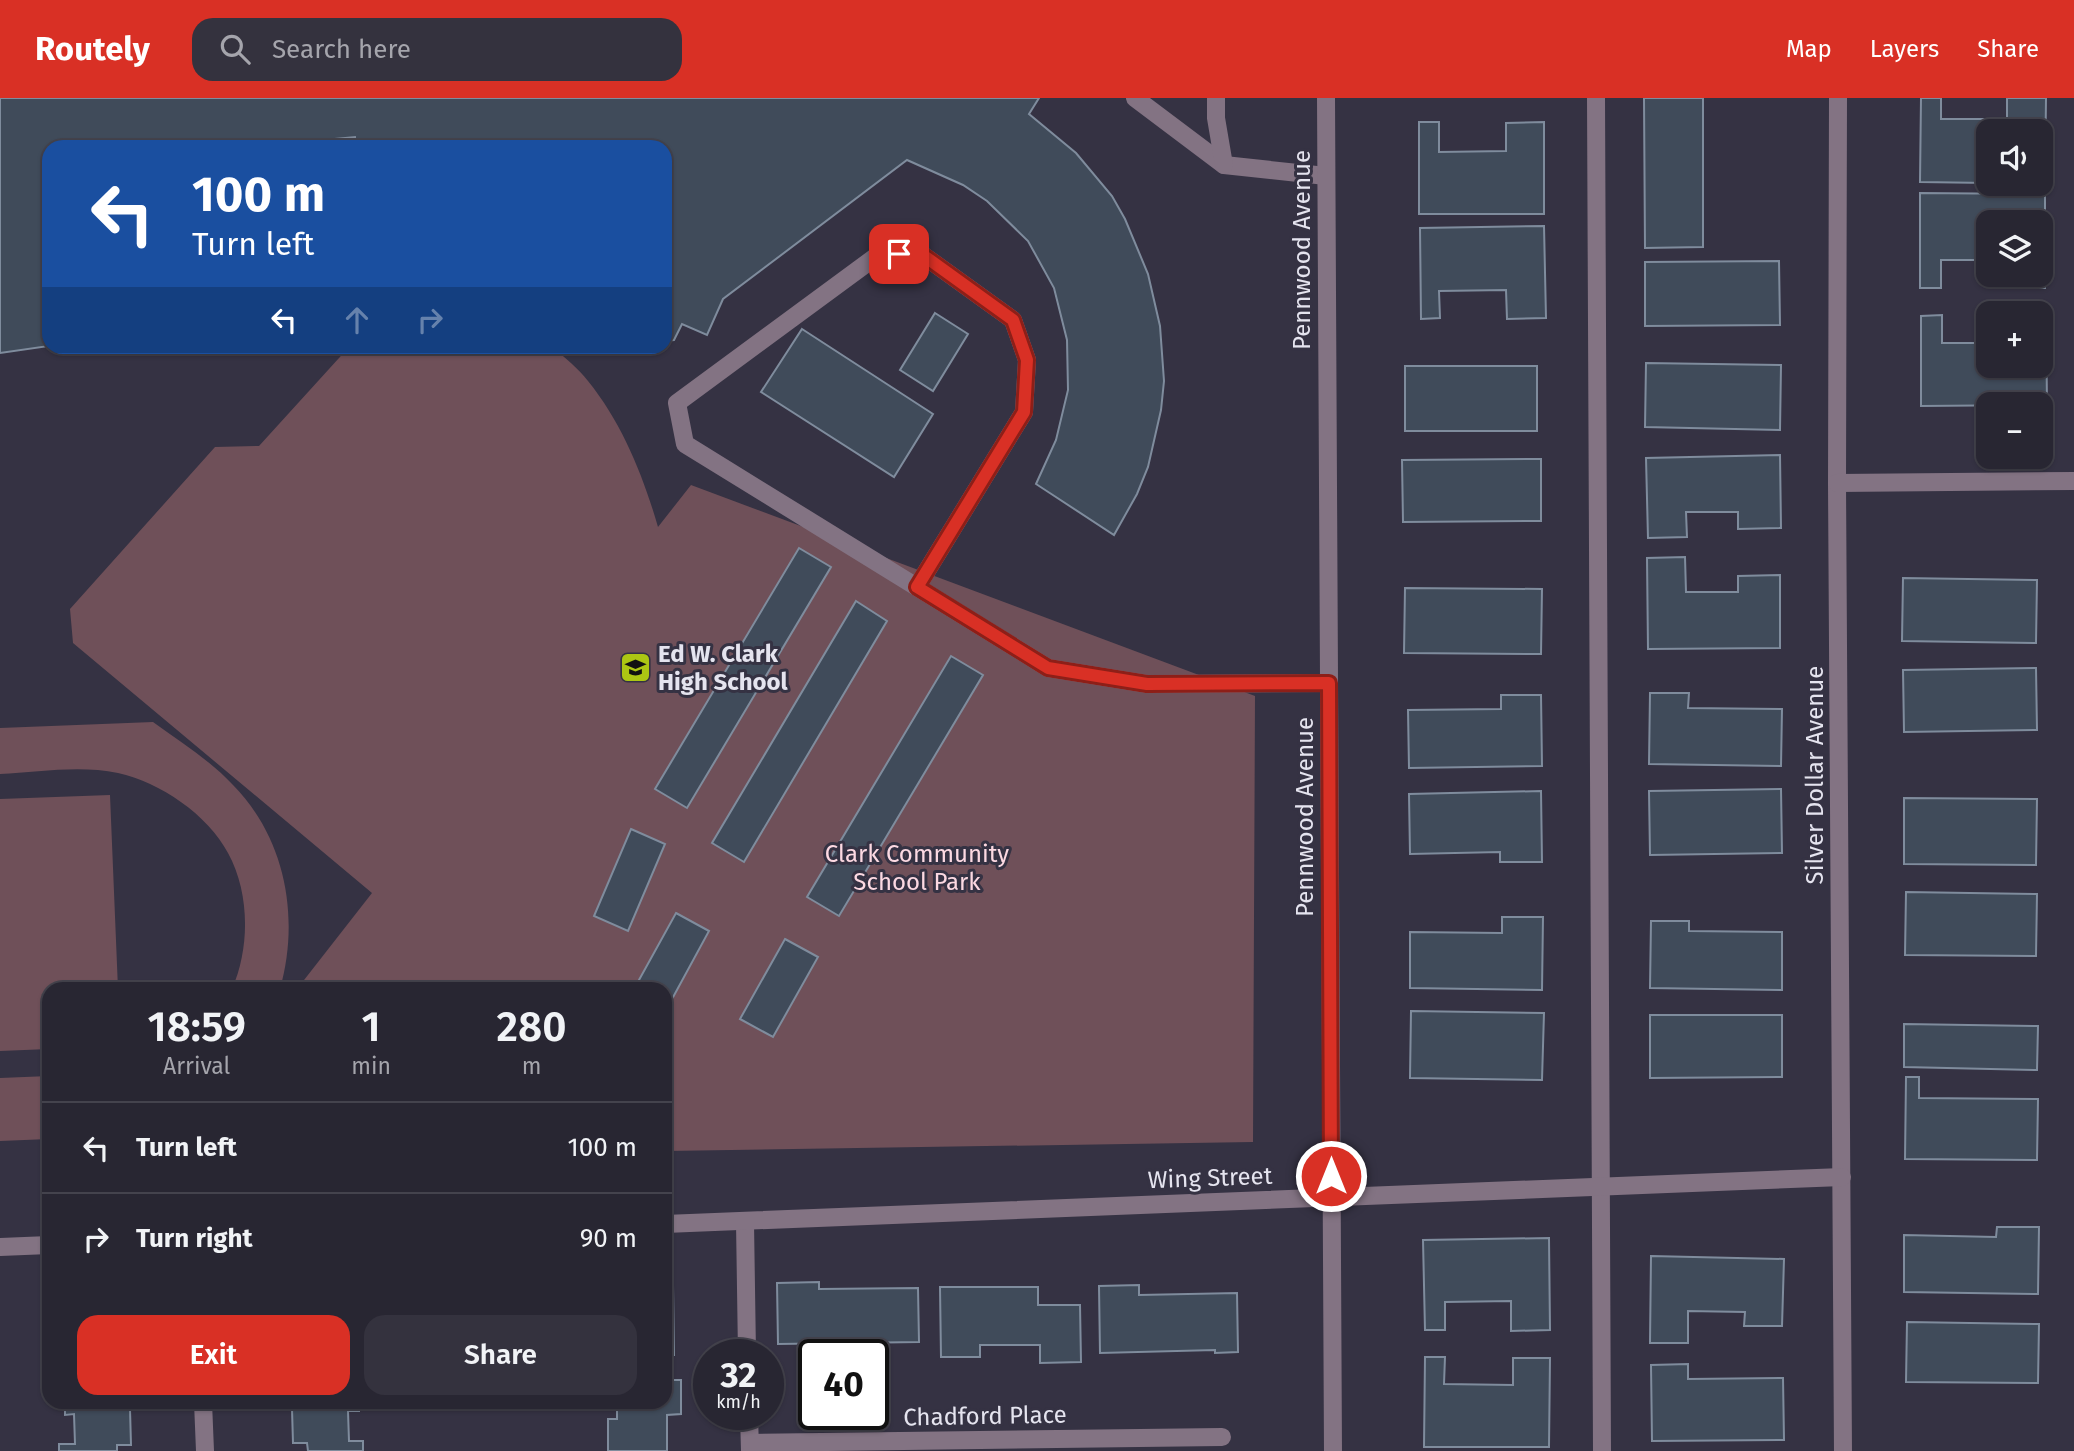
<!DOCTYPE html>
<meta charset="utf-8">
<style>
body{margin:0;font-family:"Fira Sans",sans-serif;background:#34323e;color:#f1f3f6;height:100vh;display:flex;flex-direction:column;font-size:26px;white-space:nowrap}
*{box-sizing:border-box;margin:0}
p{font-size:23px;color:#a5a5ac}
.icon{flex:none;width:38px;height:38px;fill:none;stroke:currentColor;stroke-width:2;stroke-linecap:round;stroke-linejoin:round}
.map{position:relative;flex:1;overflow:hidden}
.sheet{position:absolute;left:42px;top:884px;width:630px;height:427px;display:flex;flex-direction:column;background:#282632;border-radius:21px;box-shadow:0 2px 5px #0004,0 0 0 2px #44434d}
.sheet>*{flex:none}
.banner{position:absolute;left:42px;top:42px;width:630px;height:214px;border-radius:21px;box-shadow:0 2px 5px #0004,0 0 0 2px #44434d;background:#1a4fa0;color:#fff;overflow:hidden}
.tools{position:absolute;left:1976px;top:21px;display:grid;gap:14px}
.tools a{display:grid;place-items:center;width:77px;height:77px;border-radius:14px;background:#282632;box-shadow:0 2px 5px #0004,0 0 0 2px #44434d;font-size:35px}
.speed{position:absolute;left:693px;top:1241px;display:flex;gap:14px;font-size:35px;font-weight:700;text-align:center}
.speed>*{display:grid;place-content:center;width:91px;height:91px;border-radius:50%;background:#282632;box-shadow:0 2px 5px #0004,0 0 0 2px #44434d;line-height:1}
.speed small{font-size:18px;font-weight:400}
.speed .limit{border:4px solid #111;border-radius:10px;background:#fff;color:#111}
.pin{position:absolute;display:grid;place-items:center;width:60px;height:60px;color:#fff;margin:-30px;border-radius:14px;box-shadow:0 4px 10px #0006}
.me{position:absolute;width:77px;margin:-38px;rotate:0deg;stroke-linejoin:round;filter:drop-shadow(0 0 5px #0008)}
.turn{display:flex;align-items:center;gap:24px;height:147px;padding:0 35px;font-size:32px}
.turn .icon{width:91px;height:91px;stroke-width:2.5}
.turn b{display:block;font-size:49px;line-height:60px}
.lanes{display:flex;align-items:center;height:66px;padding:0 35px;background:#0003;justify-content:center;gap:35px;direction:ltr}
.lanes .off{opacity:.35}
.eta{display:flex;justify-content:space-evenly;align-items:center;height:119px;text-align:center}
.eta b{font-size:42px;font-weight:600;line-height:49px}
.primary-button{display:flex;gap:14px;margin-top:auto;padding:14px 35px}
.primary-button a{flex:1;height:80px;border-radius:21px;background:#d93025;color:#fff;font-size:28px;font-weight:600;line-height:80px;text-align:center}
.primary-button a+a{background:#34323e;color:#f1f3f6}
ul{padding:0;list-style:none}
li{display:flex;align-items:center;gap:21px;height:91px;padding:0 35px;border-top:2px solid #44434d}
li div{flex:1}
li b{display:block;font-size:26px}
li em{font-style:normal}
header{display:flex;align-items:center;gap:42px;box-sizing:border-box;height:98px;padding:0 35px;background:#d93025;color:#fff}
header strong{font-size:33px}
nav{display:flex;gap:38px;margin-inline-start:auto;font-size:24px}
.search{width:490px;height:63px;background:#34323e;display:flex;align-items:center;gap:18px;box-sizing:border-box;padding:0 24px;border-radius:21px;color:#a5a5ac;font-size:26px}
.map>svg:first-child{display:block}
.green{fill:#6f5059}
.building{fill:#404b5a;stroke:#7f8c9d;stroke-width:2}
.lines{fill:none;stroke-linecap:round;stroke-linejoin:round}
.minor{stroke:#837383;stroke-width:18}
.route-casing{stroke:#8d1f18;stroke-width:18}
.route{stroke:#d93025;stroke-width:12}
.labels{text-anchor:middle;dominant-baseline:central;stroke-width:6;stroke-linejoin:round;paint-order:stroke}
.street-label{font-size:24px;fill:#e5e4ef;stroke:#353243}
.poi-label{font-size:24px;font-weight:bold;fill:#e5e4ef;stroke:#353243;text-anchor:start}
.park-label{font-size:24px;fill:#fcd9e2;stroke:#353243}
</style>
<header>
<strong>Routely</strong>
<div class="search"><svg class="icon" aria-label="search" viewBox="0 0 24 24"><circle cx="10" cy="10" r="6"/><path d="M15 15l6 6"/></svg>Search here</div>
<nav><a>Map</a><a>Layers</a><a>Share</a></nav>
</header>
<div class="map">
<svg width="2074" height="1353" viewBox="0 0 2074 1353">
<rect width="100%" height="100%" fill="#353243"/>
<g class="green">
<path d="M349,249H553C565,260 578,270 588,283C622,325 643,377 658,429L691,387L1255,598L1253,1044L665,1053V891H297L372,795L73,545L70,511L215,349L259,348Z"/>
<path d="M153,624C180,644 210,662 233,687C286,741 300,820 280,891H232C250,850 250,795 228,755C208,717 160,684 118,675C80,667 38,674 0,676V630Z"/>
<path d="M110,697L118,891H49V951L0,953V701Z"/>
<path d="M49,978V1041L0,1043V980Z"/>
</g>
<g class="building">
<path d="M0,0H1039L1029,16L1076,55L1112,98L1125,121L1148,176L1160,228L1164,283L1161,312L1148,369L1137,396L1114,437L1036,386L1056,342L1068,292L1067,242L1054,190L1028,143L987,103L963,87L907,62L723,201L707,237L682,226L674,242L665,243V49H356L355,39L303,44L304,49H49V248L0,255Z"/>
<path d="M1644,0H1703V149L1645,150Z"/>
<path d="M1921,0H1941V21H2007V0H2046L2045,85H2040V33H1988V85L1920,84Z"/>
<path d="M1419,24H1439V54L1506,53V25L1544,24V116H1419Z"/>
<path d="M1920,95L2045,96V190H2007V177H2040V124H1988V162H1941V190H1920Z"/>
<path d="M1544,128L1546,220L1507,221L1506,192L1439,193L1440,220L1421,221L1420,130Z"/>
<path d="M1779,163L1780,227L1645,228V164Z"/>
<path d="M935,215L968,236L933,293L900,272Z"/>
<path d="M2007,215H2046L2047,307L1921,308V218L1942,217V245H1988V268H2040V215Z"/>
<path d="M802,231L933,316L894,379L761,294Z"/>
<path d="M1646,265L1781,267L1780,332L1645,329Z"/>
<rect x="1405" y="268" width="132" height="65"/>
<path d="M1780,357L1781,430L1738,431V414H1686L1687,439L1648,440L1646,360Z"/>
<path d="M1541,361V423L1403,424L1402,362Z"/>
<path d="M799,450L831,469L687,710L655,691Z"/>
<path d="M1685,459L1686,494H1738V478L1780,477V550L1648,551L1647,460Z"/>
<path d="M1903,480L2037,482L2036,545L1902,543Z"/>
<path d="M1405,490L1542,491L1541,556L1404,555Z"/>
<path d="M856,503L887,523L744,764L712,745Z"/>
<path d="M951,558L983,577L839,818L807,799Z"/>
<path d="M2036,570L2037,632L1904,634L1903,572Z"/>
<path d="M1650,595H1689L1688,610L1782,611L1781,668L1649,666Z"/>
<path d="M1501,597H1541L1542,668L1409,670L1408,612L1501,611Z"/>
<path d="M1781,691L1782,755L1650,757L1649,693Z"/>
<path d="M1541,693L1542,764H1500V754L1410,756L1409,696Z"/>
<path d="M1904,700L2037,701L2036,767L1904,766Z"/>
<path d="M631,731L665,746L628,833L594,818Z"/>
<path d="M1906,794L2037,796L2036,858L1905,857Z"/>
<path d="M676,815L709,833L665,914V891H634Z"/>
<path d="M1502,819H1543L1542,892L1410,890V834L1502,835Z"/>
<path d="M1651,823H1689V833L1782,834V892L1650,890Z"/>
<path d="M785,841L818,859L773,939L740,921Z"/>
<path d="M1411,913L1544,915L1542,982L1410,980Z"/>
<path d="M1650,917H1782V979L1650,980Z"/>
<path d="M1904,926L2038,928L2037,972L1904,969Z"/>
<path d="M1906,979H1919V1000L2038,1001L2037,1062L1905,1061Z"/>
<path d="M1997,1129H2039L2038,1196L1904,1194V1137L1996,1139Z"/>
<path d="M1549,1140L1550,1232L1511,1233V1203L1445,1204V1232H1425L1423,1142Z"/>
<path d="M1651,1158L1784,1161L1782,1228H1744L1745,1214L1688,1213V1245H1650Z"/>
<path d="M819,1184V1191L918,1190L919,1244L778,1246L777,1185Z"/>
<path d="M665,1187H673L674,1257H669V1282H681V1316L667,1317V1353H608V1321H617V1304H665Z"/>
<path d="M1139,1187V1197L1237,1195L1238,1254L1215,1255V1252L1100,1255L1099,1188Z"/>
<path d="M940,1189H1038V1207H1080L1081,1264L1040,1265V1247H980V1259H941Z"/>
<path d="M1907,1224L2039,1226L2038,1285L1906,1284Z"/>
<path d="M1425,1259H1445L1444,1286L1513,1287V1260H1550L1549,1349H1424Z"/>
<path d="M1688,1266V1281L1783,1280L1784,1342L1652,1343L1651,1267Z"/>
<path d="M65,1304H114V1311H130L131,1347H117V1353H59V1346H75L74,1316L65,1317Z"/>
<path d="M309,1304H359V1313H348L349,1343H363V1353H308L307,1345H293L292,1311H309Z"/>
</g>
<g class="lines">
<g class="minor">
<path d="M1135,0L1224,67L1326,78"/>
<path d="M1216,0V20L1224,67"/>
<path d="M1326,0L1333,1353"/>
<path d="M1596,0L1602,1353"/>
<path d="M1838,0L1837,385L1843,1353"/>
<path d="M1837,385L2074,383"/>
<path d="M917,489L1024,314L1027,262L1013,222L920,155L878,157L677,305L685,346L1048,570L1147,586L1329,585"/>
<path d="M745,1124L747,1256"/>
<path d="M665,1126L1842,1079"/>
<path d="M0,1149L49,1147"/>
<path d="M203,1304L205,1353"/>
<path d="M749,1316L750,1353"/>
<path d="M750,1345L1222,1339"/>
</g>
</g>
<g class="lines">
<defs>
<path id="route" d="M899,156L920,155L1013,222L1027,262L1024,314L917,489L1048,570L1147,586L1329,585L1331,1078"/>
</defs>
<use href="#route" class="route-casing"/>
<use href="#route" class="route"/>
</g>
<defs>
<symbol id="school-square" viewBox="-11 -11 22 22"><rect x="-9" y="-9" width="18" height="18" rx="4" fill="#acc613" stroke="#353243"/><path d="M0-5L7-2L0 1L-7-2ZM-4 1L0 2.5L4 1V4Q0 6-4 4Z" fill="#111"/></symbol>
</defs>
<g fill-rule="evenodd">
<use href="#school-square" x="618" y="552" width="35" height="35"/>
</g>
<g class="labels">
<g class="street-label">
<text transform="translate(1302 152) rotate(-90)">Pennwood Avenue</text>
<text transform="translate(1815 677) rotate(-90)">Silver Dollar Avenue</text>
<text transform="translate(1305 719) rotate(-90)">Pennwood Avenue</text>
<text transform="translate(1210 1080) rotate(-2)">Wing Street</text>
<text transform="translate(985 1318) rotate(-1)">Chadford Place</text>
</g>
<g class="poi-label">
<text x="658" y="556">Ed W. Clark<tspan x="658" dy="28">High School</tspan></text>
</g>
<g class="park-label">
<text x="917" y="756">Clark Community<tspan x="917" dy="28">School Park</tspan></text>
</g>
</g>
</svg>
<div class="tools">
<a><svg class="icon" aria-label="sound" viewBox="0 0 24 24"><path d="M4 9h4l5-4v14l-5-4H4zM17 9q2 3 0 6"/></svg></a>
<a><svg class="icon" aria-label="layers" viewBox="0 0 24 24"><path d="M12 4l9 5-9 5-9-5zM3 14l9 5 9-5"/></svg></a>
<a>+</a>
<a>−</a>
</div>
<div class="speed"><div>32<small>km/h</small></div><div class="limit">40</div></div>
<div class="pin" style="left:899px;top:156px;background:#d93025"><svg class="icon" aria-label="arrive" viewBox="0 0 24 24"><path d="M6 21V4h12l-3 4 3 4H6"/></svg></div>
<svg class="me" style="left:1331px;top:1078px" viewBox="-20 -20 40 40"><circle r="17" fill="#d93025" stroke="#fff" stroke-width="3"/><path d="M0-11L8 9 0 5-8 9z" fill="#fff"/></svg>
<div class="banner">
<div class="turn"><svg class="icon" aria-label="left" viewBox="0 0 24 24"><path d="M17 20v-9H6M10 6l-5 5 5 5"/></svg><div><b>100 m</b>Turn left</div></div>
<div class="lanes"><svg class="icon" aria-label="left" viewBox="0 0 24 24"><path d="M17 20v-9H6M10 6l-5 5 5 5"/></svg><svg class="icon off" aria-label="ahead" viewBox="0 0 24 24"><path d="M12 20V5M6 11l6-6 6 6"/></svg><svg class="icon off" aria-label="right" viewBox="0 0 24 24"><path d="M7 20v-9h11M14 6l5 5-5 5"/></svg></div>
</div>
<section class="sheet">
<div class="eta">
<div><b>18:59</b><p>Arrival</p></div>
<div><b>1</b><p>min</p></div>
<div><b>280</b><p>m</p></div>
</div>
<ul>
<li><svg class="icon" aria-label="left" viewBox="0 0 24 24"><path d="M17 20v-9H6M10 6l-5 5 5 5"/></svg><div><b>Turn left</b></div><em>100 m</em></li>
<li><svg class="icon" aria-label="right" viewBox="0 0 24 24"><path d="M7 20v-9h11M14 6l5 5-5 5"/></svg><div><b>Turn right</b></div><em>90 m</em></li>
</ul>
<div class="primary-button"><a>Exit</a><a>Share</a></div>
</section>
</div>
